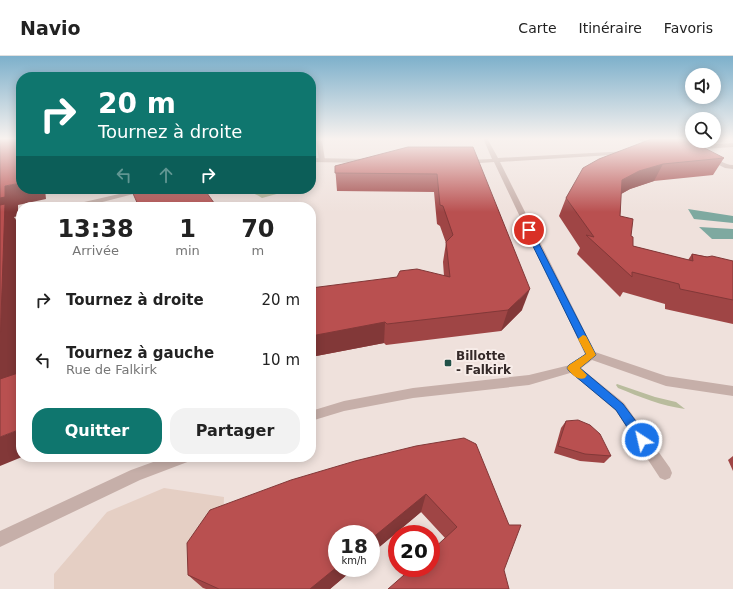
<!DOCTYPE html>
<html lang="fr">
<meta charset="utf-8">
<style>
body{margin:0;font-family:"DejaVu Sans",sans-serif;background:#f2f2f2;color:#222;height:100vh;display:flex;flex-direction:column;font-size:15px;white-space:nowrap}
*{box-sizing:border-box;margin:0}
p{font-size:13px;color:#767676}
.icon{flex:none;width:22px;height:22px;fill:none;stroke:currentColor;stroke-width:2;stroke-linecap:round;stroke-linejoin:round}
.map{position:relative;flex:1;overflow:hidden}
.panel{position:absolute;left:16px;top:146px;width:300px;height:260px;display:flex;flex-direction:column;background:#fff;border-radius:16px;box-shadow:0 2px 10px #0003}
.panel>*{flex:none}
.hud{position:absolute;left:16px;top:16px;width:300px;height:122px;border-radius:16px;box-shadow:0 2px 10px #0003;background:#0f766e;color:#fff;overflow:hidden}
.buttons{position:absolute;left:685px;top:12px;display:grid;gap:8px}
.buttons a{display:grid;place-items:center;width:36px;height:36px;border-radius:50%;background:#fff;box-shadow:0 2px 10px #0003;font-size:20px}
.speed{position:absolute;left:328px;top:469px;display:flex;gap:8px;font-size:20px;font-weight:700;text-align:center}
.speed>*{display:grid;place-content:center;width:52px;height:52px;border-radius:50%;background:#fff;box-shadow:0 2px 10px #0003;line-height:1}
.speed small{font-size:10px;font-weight:400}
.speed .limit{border:6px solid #d22;background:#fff;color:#111}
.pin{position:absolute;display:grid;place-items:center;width:34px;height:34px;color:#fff;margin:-17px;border:2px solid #fff;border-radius:50%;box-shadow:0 1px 4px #0007}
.me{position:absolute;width:44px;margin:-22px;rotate:325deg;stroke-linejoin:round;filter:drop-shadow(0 0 3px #0008)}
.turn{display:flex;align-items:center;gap:14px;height:84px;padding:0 16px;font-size:18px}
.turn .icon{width:52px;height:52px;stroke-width:2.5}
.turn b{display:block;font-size:28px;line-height:34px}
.lanes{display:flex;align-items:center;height:38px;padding:0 16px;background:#0003;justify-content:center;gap:20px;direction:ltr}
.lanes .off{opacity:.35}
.eta{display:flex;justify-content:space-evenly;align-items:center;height:68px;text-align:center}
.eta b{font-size:24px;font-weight:800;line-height:28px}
.cta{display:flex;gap:8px;margin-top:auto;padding:8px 16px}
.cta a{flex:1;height:46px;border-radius:16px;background:#0f766e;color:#fff;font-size:16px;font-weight:800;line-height:46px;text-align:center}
.cta a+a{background:#f2f2f2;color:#222}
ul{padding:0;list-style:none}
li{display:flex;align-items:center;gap:12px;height:60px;padding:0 16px}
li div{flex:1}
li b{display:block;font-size:15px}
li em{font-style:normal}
header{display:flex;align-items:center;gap:24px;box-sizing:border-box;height:56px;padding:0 20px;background:#fff;border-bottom:1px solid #e0e0e0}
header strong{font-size:19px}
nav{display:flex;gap:22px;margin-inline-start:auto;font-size:14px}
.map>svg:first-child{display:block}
.green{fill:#b9bc9d}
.plaza{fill:#e5cfc4}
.water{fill:#7ea9a0}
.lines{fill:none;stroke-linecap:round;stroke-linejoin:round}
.service{fill:#c6afa9;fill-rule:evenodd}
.pedestrian{fill:#c6afa9;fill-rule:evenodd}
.minor{fill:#c6afa9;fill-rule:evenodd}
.wall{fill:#9f4545}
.shaded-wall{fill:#823838}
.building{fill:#b95050;stroke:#823838}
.route{fill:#1a73e8;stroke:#114b97}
.slow{fill:#f59e0b}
.poi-dot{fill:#225148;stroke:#f7ece8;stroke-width:1.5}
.labels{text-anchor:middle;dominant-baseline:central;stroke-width:4;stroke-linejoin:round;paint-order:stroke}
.poi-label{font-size:12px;font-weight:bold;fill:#342928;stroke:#f7ece8;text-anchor:start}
</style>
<header>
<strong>Navio</strong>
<nav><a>Carte</a><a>Itinéraire</a><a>Favoris</a></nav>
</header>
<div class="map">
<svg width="733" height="533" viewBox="0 0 733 533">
<rect width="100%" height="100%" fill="#efe1dc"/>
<g class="green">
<path d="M223,133H295L262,142C251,134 238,135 226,137Z"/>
<path d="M617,328L655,341L676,346L685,353C662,350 640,341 618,332L616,329Z"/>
</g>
<path class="plaza" d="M164,432L224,441L223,471L203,532L206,533H54V518L107,456Z"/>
<g class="water">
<path d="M688,153L733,160V167L694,163Z"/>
<path d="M699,171L733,173V183H712Z"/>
</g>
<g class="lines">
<g class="service">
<path d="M636,82H641L658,92L653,93Z"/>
<path d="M319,83L322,85L325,104L322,106L319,104L316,85Z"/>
<path d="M707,101C716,100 723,109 733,109V113L725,112L707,103Z"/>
<path d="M573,308L577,309L624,347L670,412L672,417L670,422L665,424L660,422L616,355L569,315L567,312L569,309Z"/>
</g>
<g class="pedestrian">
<path d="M141,133H153L83,151H70L71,149Z"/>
<path d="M21,161V165L0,170V166Z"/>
</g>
<g class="minor">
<path d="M483,82H487L498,102L629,95V97L627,98L500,106L595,296L666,320L733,330V340L666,330L592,304L577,315L529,329L413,342L344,355L311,365V355L344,345L413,332L529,319L570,309L585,298L494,106L466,108L463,106L466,104L492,103Z"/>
<path d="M733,87V91L689,94L686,92L689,90Z"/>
<path d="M311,102L368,103L371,105L368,107L311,106Z"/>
<path d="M167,401H192L190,405L140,424L0,491V475L131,414Z"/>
</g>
</g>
<g class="wall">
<path d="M473,91L522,254L501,275L386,289L384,287L311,301V232L444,220L443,206L446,187L440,170L437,168L434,136L337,135L335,110Z"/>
<path d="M724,102L713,119L654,125L630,133L621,138L620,160L631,180L633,190L688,204L692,198L733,205V268L665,253V248L623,236L620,241L577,198L580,192L559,160L566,142L583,112Z"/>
<path d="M566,365L611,400L604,407L580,405L554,397L561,372Z"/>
<path d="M416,390L504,514L445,482L421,456L371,498V478L355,512L330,533H206L203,532L188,519Z"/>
<path d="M733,400V415L728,404Z"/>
</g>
<g class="shaded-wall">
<path d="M663,108L654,125L630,133L614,142L622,124L639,115Z"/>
<path d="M21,127V133H45L46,143L18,149V160L14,161L18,167L20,344L0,325V142L5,130Z"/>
<path d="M530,233L522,254L501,275L508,254Z"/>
<path d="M385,266L384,287L311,301V280Z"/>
<path d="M21,373V401H22L0,410V381Z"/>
<path d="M426,438L421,456L371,498V483Z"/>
<path d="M337,511V512H355L330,533H310Z"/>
</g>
<g class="building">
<path d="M0,82H21V127L5,130V141L0,142Z"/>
<path d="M654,82H685L724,102L663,108L639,115L622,124L620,160L633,163L631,180L633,181V190L693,205L692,198L707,201L712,200L733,205V244L680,233L679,228L632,216V221L586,179L594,181L566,142L583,112L599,103Z"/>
<path d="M408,91H473L530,233L508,254L387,268L385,266L311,280V232L397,221L400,215L417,213L450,221L446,186L453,179L443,150L440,149L437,118L335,117V110Z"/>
<path d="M131,133H204L217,151H139Z"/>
<path d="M5,148L0,290V149Z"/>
<path d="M21,316V373L0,381V323Z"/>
<path d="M578,364L590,369L600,378L611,400L585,398L558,390L566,365Z"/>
<path d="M464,382L476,388L509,469H521L504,514L509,533H388L412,512H431V495L457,471L426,438L371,483V478H337V511L310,533H219L188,519L187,487L210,454L291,424L355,405L416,390Z"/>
</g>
<linearGradient id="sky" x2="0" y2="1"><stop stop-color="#7db0cb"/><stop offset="0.53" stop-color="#f8f2ef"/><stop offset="1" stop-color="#f8f2ef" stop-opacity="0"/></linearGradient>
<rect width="733" height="156" fill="url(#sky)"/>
<path class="route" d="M526,172L532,174L596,299L580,312L623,348L647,380L648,384L647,388L642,389L638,388L616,354L569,315L567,312L569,309L586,298L525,174Z"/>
<path class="slow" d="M583,279L586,280L596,299L580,312L587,319L585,322C578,325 571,318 567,312L569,309L586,298L578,283Z"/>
<rect class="poi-dot" x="444" y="303" width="8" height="8" rx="2"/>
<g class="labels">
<g class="poi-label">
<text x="456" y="300">Billotte<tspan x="456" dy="14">- Falkirk</tspan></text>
</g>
</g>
</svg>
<div class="buttons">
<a><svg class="icon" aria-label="sound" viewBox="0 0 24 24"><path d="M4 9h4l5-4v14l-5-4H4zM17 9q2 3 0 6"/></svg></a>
<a><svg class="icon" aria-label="search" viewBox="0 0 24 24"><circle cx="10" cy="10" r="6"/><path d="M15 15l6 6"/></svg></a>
</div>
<div class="speed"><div>18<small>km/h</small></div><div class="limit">20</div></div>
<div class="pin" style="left:529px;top:174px;background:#d93025"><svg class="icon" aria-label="arrive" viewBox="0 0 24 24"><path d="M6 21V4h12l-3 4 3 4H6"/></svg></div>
<svg class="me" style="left:642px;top:384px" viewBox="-20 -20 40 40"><circle r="17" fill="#1a73e8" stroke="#fff" stroke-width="3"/><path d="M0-11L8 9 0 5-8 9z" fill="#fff"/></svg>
<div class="hud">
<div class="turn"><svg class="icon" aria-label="right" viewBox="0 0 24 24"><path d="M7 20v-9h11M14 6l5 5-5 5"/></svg><div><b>20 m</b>Tournez à droite</div></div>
<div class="lanes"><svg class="icon off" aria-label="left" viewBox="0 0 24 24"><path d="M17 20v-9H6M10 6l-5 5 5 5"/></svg><svg class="icon off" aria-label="ahead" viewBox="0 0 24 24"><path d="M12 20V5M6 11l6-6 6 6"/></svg><svg class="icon" aria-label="right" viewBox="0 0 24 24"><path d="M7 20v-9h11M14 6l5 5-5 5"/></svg></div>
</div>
<section class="panel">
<div class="eta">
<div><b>13:38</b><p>Arrivée</p></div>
<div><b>1</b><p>min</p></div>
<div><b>70</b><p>m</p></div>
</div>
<ul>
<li><svg class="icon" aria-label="right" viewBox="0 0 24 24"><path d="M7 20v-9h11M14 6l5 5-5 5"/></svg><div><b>Tournez à droite</b></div><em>20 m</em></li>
<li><svg class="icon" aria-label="left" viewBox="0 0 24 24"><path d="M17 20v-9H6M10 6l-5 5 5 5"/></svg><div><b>Tournez à gauche</b><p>Rue de Falkirk</p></div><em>10 m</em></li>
</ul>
<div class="cta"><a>Quitter</a><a>Partager</a></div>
</section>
</div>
